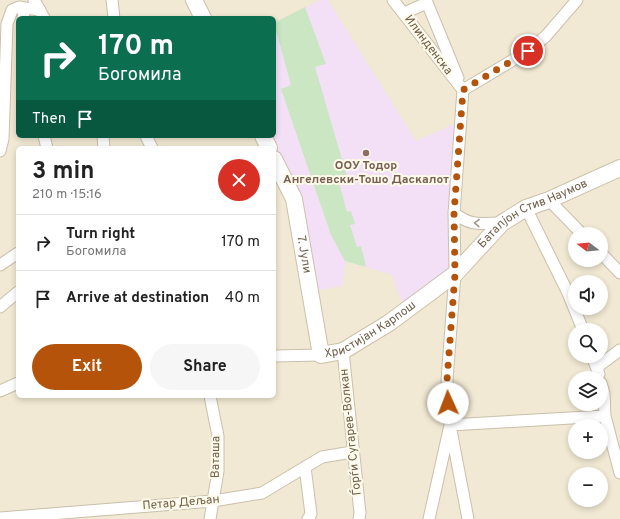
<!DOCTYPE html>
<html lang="en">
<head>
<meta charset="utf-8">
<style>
	body { margin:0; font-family:Overpass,sans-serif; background:#f6f6f6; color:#222; height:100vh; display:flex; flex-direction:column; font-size:15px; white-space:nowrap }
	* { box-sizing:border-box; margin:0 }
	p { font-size:13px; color:#767676 }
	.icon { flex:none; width:22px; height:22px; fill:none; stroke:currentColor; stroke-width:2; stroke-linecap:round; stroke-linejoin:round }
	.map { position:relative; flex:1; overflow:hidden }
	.panel { position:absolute; left:16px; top:146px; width:260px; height:252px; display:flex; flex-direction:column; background:#fff; border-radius:6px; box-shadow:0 2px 6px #0003 }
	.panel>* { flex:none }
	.banner { position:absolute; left:16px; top:16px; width:260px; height:122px; border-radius:6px; box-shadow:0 2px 6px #0003; background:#0b6e4f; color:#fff; overflow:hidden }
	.needle { width:26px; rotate:286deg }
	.tools { position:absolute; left:568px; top:227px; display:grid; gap:8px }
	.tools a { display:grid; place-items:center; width:40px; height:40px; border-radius:50%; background:#fff; box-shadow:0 2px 6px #0003; font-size:20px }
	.pin { position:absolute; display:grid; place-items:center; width:34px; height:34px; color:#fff; margin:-17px; border:2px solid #fff; border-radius:50%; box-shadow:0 1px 4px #0007 }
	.me { position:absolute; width:44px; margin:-22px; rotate:358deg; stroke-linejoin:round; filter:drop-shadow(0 0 3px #0008) }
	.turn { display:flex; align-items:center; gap:14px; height:84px; padding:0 16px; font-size:18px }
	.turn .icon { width:52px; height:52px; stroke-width:2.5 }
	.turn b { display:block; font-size:28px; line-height:34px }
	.then { display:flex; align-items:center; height:38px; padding:0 16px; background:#0003; gap:8px; font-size:15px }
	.round { display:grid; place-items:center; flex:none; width:42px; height:42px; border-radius:21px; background:#f6f6f6 }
	.headline { display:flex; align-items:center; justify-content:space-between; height:68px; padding:0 16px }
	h1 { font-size:24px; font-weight:700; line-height:30px }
	.action { display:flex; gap:8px; margin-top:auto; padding:8px 16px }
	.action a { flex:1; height:46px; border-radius:24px; background:#b45309; color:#fff; font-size:16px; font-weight:700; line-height:46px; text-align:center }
	.action a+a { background:#f6f6f6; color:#222 }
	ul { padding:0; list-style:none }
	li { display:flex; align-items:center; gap:12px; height:56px; padding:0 16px; border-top:1px solid #e0e0e0 }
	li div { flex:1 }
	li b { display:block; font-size:15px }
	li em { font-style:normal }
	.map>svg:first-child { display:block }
	.residential { fill:#f1e9d3; fill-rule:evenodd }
	.education { fill:#f3e0f6 }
	.green { fill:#cae6c3 }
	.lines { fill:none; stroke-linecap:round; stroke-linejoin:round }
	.street-casing { stroke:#cabfab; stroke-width:13 }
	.secondary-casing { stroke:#cdc1aa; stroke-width:18 }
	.street { stroke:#fff; stroke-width:11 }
	.secondary { stroke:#fff; stroke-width:16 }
	.oneway { stroke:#a2988b }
	.route { stroke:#b45309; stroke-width:7; stroke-dasharray:0 12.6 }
	.education-dot { fill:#8d6e63; stroke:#fdfae9; stroke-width:1.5 }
	.labels { text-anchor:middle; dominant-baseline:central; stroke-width:4; stroke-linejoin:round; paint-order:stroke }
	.street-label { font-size:12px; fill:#70604c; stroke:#fdfae9 }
	.education-label { font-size:12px; font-weight:bold; fill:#785e54; stroke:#fdfae9 }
</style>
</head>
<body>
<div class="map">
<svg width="620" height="519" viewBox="0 0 620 519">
	<rect width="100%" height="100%" fill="#faf6e4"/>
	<!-- residential -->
	<path class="residential" d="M0,0H620V519H0ZM18,18H274V136H18ZM18,148H274V396H18ZM575,234H601V260H575ZM575,282H601V308H575ZM575,330H601V356H575ZM575,378H601V404H575ZM575,426H601V452H575ZM575,474H601V500H575Z"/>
	<!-- education -->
	<path class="education" d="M320,0H328L416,141L461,121L455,274L405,312L392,275L346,261L342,286L309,292L294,199L263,136H274V23Z"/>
	<!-- green -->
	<path class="green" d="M305,7L326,64L315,67L348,180L339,183L347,212L351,211L355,224L350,225L357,247L361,246L366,267L345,261L331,235L281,89L291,85L274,23Z"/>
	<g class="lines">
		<defs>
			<path id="street" d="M34,0L44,18
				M112,0L114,18
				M393,0L463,90L454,213L455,274L447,380L450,425L429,519
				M426,0L458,78
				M404,13L427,3
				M23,18L25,8L40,10
				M463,90L528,51L546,36L577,0
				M44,136L47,148
				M103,136L104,148
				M146,136L152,148
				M0,151L3,139L7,24L12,10L19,7L25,8
				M549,200L582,234
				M526,208L568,293L583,330
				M454,213C472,227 481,223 502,223
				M601,253L620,273
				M0,265L18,253
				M0,307L18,292
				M343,351L360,513L359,519
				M274,356L321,355
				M592,356L599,374
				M597,367L620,350
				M601,383L604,393L605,416L620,473
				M0,391L18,383
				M210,396L218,436V471L210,519
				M305,467L311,514L308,519
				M0,518L213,501L262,493L322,457L352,452
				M468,519L450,425L605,416"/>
			<g id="secondary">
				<path d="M194,0L203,18"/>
				<path d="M263,136L269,148"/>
				<path id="s1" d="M274,159L294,199L321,355L343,351L389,323L455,274L502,223L526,208L549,200L620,168"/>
			</g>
		</defs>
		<!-- street casing -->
		<use href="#street" class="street-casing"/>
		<!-- secondary casing -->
		<use href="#secondary" class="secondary-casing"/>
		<!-- street -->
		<use href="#street" class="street"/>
		<!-- secondary -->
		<use href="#secondary" class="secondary"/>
	</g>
	<!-- one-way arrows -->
	<defs><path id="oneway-chevron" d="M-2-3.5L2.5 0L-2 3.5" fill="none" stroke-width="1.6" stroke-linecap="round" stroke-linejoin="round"/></defs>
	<use class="oneway" href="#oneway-chevron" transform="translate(477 223) rotate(-178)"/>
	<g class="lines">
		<!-- route -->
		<path class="route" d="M448,403L447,380L455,274L454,213L463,90L528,51"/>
	</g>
	<!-- markers -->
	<circle class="education-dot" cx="366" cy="153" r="4"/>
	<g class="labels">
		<!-- street labels -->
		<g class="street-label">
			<text transform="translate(428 45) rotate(53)">Илинденска</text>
			<text stroke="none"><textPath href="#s1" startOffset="462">Баталјон Стив Наумов</textPath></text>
			<text stroke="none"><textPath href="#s1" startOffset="101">7. Јули</textPath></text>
			<text stroke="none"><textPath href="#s1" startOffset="259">Христијан Карпош</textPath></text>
			<text transform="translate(351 432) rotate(-96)">Ѓорѓи Сугарев-Волкан</text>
			<text transform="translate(216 457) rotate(-89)">Ваташа</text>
			<text transform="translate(181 503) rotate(-5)">Петар Дељан</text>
		</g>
		<!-- education labels -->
		<g class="education-label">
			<text x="366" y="166">ООУ Тодор<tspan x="366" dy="14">Ангелевски-Тошо Даскалот</tspan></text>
		</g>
	</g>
</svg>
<div class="tools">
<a><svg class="needle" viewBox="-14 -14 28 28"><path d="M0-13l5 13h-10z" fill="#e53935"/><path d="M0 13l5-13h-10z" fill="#767676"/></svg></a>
<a><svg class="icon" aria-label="sound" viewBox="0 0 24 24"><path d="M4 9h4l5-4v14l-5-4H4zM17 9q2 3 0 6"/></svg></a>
<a><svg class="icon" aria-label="search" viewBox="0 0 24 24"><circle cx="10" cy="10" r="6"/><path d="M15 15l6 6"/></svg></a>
<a><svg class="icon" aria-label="layers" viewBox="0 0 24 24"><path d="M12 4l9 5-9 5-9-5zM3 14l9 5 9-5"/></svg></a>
<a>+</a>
<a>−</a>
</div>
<div class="pin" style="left:528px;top:51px;background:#d93025"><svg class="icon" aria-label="arrive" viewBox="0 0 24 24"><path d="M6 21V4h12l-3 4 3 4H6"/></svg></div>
<svg class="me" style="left:448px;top:403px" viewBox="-20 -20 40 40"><circle r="19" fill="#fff"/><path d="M0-13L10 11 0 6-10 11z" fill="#b45309"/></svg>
<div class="banner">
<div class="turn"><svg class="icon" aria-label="right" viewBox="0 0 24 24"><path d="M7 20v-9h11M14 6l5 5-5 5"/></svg><div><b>170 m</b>Богомила</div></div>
<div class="then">Then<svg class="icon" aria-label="arrive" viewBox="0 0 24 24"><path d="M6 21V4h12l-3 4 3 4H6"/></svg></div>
</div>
<section class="panel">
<div class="headline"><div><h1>3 min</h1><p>210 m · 15:16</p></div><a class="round" style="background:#d93025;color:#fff"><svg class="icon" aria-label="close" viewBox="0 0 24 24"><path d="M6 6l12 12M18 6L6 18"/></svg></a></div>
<ul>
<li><svg class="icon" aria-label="right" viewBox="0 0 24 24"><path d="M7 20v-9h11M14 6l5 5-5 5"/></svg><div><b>Turn right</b><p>Богомила</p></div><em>170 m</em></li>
<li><svg class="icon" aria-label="arrive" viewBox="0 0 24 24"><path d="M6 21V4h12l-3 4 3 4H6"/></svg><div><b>Arrive at destination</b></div><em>40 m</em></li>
</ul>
<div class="action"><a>Exit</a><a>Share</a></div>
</section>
</div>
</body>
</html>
